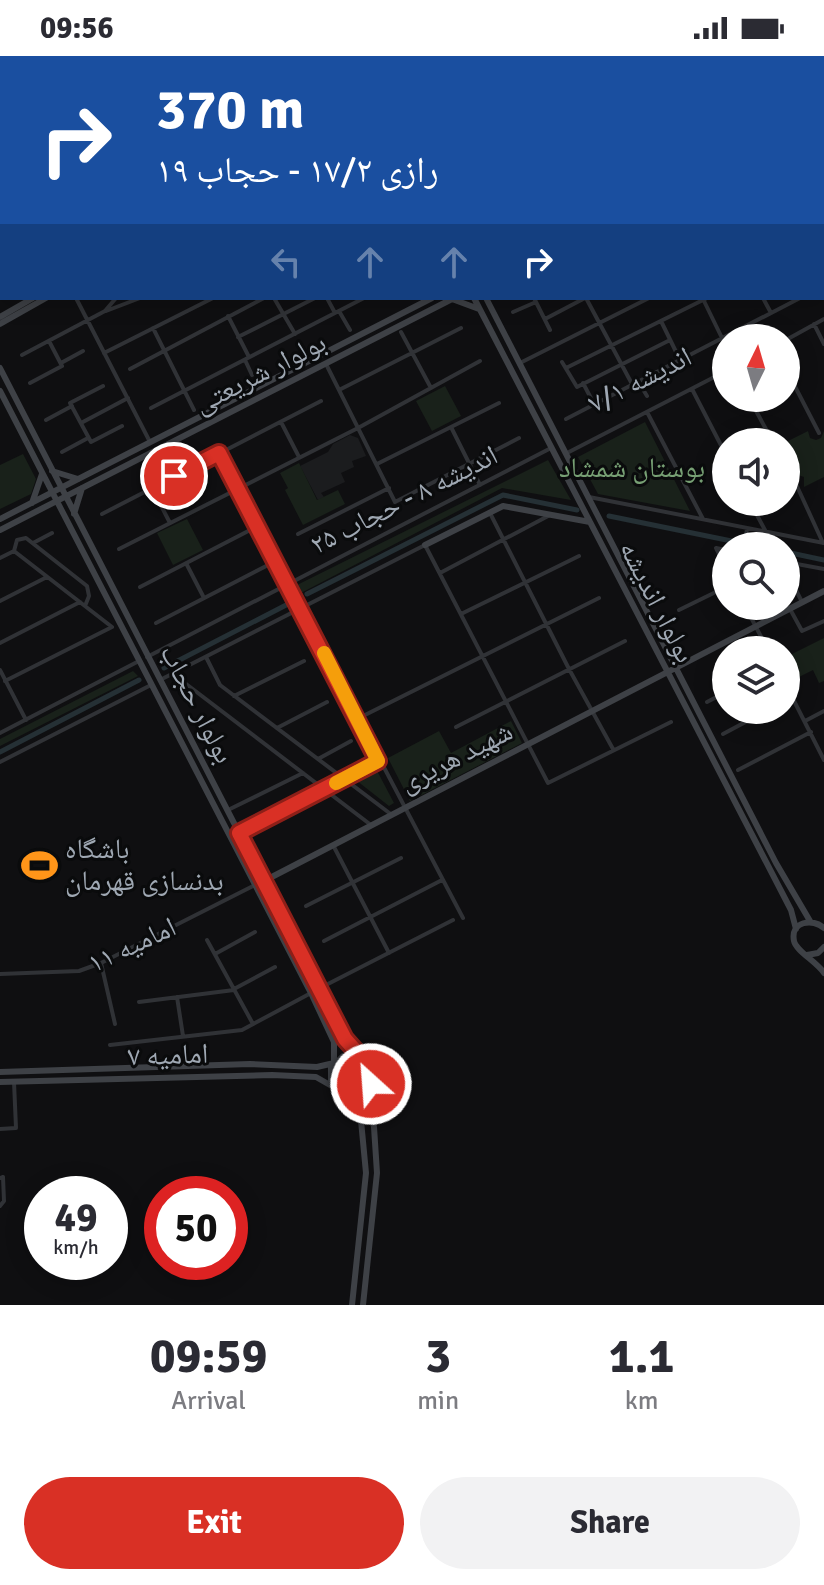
<!DOCTYPE html>
<html lang="en">
<head>
<meta charset="utf-8">
<style>
	body { margin:0; font-family:Signika,"Noto Naskh Arabic",sans-serif; background:#f2f2f3; color:#2b2b33; height:100vh; display:flex; flex-direction:column; font-size:30px; white-space:nowrap }
	* { box-sizing:border-box; margin:0 }
	p { font-size:26px; color:#7c7c81 }
	.icon { flex:none; width:44px; height:44px; fill:none; stroke:currentColor; stroke-width:2; stroke-linecap:round; stroke-linejoin:round }
	.map { position:relative; height:1249px; overflow:hidden }
	.sheet { display:flex; flex-direction:column; background:#fff; flex:1 }
	.sheet>* { flex:none }
	.guide { position:absolute; left:0px; top:0px; width:824px; height:244px; box-shadow:0 4px 20px #0003; background:#1a4fa0; color:#fff; overflow:hidden }
	.needle { width:52px; rotate:5deg }
	.fabs { position:absolute; left:712px; top:268px; display:grid; gap:16px }
	.fabs a { display:grid; place-items:center; width:88px; height:88px; border-radius:50%; background:#fff; box-shadow:0 4px 20px #0003; font-size:40px }
	.speed { position:absolute; left:24px; top:1120px; display:flex; gap:16px; font-size:40px; font-weight:700; text-align:center }
	.speed>* { display:grid; place-content:center; width:104px; height:104px; border-radius:50%; background:#fff; box-shadow:0 4px 20px #0003; line-height:1 }
	.speed small { font-size:20px; font-weight:400 }
	.speed .limit { border:12px solid #d22; background:#fff; color:#111 }
	.pin { position:absolute; display:grid; place-items:center; width:68px; height:68px; color:#fff; margin:-34px; border:4px solid #fff; border-radius:50%; box-shadow:0 2px 8px #0007 }
	.me { position:absolute; width:88px; margin:-44px; rotate:334deg; stroke-linejoin:round; filter:drop-shadow(0 0 6px #0008) }
	.turn { display:flex; align-items:center; gap:28px; height:168px; padding:0 24px; font-size:36px }
	.turn .icon { width:104px; height:104px; stroke-width:2.5 }
	.turn b { display:block; font-size:56px; line-height:68px }
	.lanes { display:flex; align-items:center; height:76px; padding:0 24px; background:#0003; justify-content:center; gap:40px; direction:ltr }
	.lanes .off { opacity:.35 }
	.eta { display:flex; justify-content:space-evenly; align-items:center; height:136px; text-align:center }
	.eta b { font-size:48px; font-weight:700; line-height:56px }
	.action { display:flex; gap:16px; margin-top:auto; padding:16px 24px }
	.action a { flex:1; height:92px; border-radius:48px; background:#d93025; color:#fff; font-size:32px; font-weight:700; line-height:92px; text-align:center }
	.action a+a { background:#f2f2f3; color:#2b2b33 }
	.status { display:flex; justify-content:space-between; align-items:center; height:56px; padding:0 40px; background:#fff; direction:ltr }
	.status svg { height:22px; fill:currentColor }
	.map>svg:first-child { display:block }
	.built { fill:#1b1c1e }
	.green { fill:#19211a }
	.lines { fill:none; stroke-linecap:round; stroke-linejoin:round }
	.canal { stroke:#253035; stroke-width:5 }
	.street { stroke:#303236; stroke-width:4 }
	.secondary { stroke:#3e4146; stroke-width:6 }
	.route-casing { stroke:#8d1f18; stroke-width:20 }
	.route { stroke:#d93025; stroke-width:14 }
	.slow { stroke:#f59e0b; stroke-width:14 }
	.labels { text-anchor:middle; dominant-baseline:central; stroke-width:6; stroke-linejoin:round; paint-order:stroke }
	.street-label { font-size:28px; fill:#9fa8b3; stroke:#0a0b0c }
	.park-label { font-size:28px; fill:#77a074; stroke:#0a0b0c }
	.poi-label { font-size:28px; fill:#9fa8b3; stroke:#0a0b0c; text-anchor:start }
</style>
</head>
<body>
<div class="status"><b>09:56</b><svg viewBox="0 0 49 12"><path d="M0 12V9h3v3zM5 12V6h3v6zM10 12V3h3v9zM15 12V0h3v12zM26 1h20v11H26zM47 4h2v5h-2z"/></svg></div>
<div class="map">
<svg width="824" height="1249" viewBox="0 0 824 1249">
	<rect width="100%" height="100%" fill="#0f0f11"/>
	<!-- built -->
	<path class="built" d="M350,379L358,382L366,400L352,405L354,411L341,417L345,426L321,437L324,441L318,444L300,410L328,396L333,388Z"/>
	<!-- green -->
	<path class="green" d="M445,330L461,360L432,375L416,345Z
		M645,366L690,455L598,438L578,401Z
		M808,375L810,382L816,384L821,382L824,375V421L804,431V421L795,418L790,422V430L786,432L788,393L786,386Z
		M23,398L36,423L31,438L0,453V409Z
		M548,404L571,444L502,432L301,537L295,530Z
		M299,407L317,444L338,434L345,448L303,469L285,434L288,432L280,417Z
		M187,463L203,494L173,509L157,477Z
		M824,582V625L819,627L813,614L791,625L786,616V601Z
		M133,615L138,620L0,690V683Z
		M511,665L522,687L410,745L388,702L439,675L451,697Z
		M374,709L394,747L389,750L352,721Z"/>
	<g class="lines">
		<!-- canal -->
		<path class="canal" d="M609,460L756,490
			M786,496L824,504
			M307,538L503,439L577,454
			M164,612L290,547
			M0,696L139,624"/>
		<!-- street -->
		<path class="street" d="M3,0L4,2
			M84,0L85,2
			M205,0L206,2
			M412,0L413,2
			M464,0L465,2
			M522,0L523,2
			M574,0L575,2
			M639,0L640,2
			M705,0L706,2
			M758,0L759,2
			M145,2L149,0
			M432,2L436,0
			M504,2L508,0
			M600,2L603,0
			M681,2L685,0
			M746,2L750,0
			M0,25L2,24
			M822,70L824,69
			M0,78L2,76
			M0,96L2,100
			M822,98L824,97
			M822,133L824,136
			M0,189L2,188
			M0,217L2,216
			M822,232L824,236
			M76,242L150,386
			M274,242L295,278
			M327,242L335,257
			M534,242L550,274
			M586,242L632,328
			M763,242L771,257
			M704,245L722,282
			M106,255L140,242
			M339,255L350,274
			M513,256L536,246
			M228,260L249,301
			M545,263L585,242
			M661,265L680,304
			M814,268L824,288
			M153,272L194,354
			M401,276L431,332
			M238,281L315,242
			M786,284L824,263
			M104,297L213,242
			M22,299L105,255L116,242
			M245,304L252,319
			M562,306L577,331L670,284
			M61,307L83,295
			M520,307L649,242
			M326,308L395,446L519,382
			M566,312L707,242
			M130,313L264,242
			M786,313L819,377
			M638,325L647,340
			M30,327L62,310L49,285
			M583,327L594,348
			M103,330L70,347L91,386L122,370
			M692,333L726,399
			M339,334L461,272
			M749,342L773,386
			M151,352L364,242
			M647,356L703,463
			M566,363L800,242
			M46,364L72,350
			M281,366L299,401
			M81,367L128,342
			M451,371L480,429
			M62,396L88,382
			M219,397L463,862
			M567,397L726,315
			M377,408L499,347
			M796,428L823,487
			M152,432L170,467
			M589,441L824,487
			M750,446L766,476
			M490,457L569,613L613,693
			M102,458L321,345
			M298,478L389,432
			M33,487L52,477
			M744,490L747,473
			M716,492L726,512
			M716,492L726,494
			M119,493L358,372L480,305
			M14,495L17,484L26,482L87,530L89,540L85,550
			M0,502L14,495
			M786,506L824,513
			M186,507L204,542
			M786,514L802,546
			M440,517L550,459
			M140,531L258,470
			M0,545L47,521
			M745,550L768,594
			M790,553L802,575L824,565
			M679,554L726,531
			M461,558L579,500
			M156,567L276,505
			M0,587L80,546
			M147,601L551,392
			M206,601L220,629L392,759
			M0,614L26,664
			M173,618L371,769
			M160,624L425,489L548,727L671,666
			M5,625L112,571L14,495
			M786,629L824,704
			M234,640L304,605
			M707,646L726,636
			M357,663L599,542
			M805,665L824,655
			M456,671L625,585
			M277,672L327,646
			M0,677L139,605
			M723,678L768,654
			M318,703L351,685
			M0,706L151,629
			M738,714L811,676
			M228,754L303,717
			M239,777L378,705
			M333,789L389,897
			M306,850L401,802
			M207,884L253,968
			M324,885L442,824
			M215,898L255,876
			M101,907L115,968
			M0,918L79,915L101,907L255,829
			M324,930L453,864
			M234,933L275,911
			M177,941L183,980
			M139,946L234,934
			M110,989L242,974L311,937
			M0,1073L16,1072L14,1026
			M0,1122L3,1121L4,1145L0,1150"/>
		<!-- secondary -->
		<path class="secondary" d="M328,0L329,2
			M339,0L340,2
			M811,0L813,2
			M276,2L279,0
			M290,2L294,0
			M822,15L824,18
			M474,242L791,854L796,873
			M486,242L776,807L810,865
			M452,243L479,253
			M0,261L33,242
			M0,268L46,242
			M0,312L345,983L371,1012C377,1039 346,1052 331,1028V1012L343,1000L359,1001
			M0,335L311,937L334,986V1007
			M52,415L78,423
			M32,447L42,418
			M74,458L82,432
			M0,463L432,242
			M0,474L454,242
			M425,489L503,450L590,466
			M264,825L824,535
			M824,872C813,862 790,865 794,885C796,895 817,906 824,917
			M807,899L818,897L824,891
			M0,1016L250,1008L317,1011L334,1007
			M0,1026L272,1019L316,1021L330,1029
			M346,1042L360,1054L366,1117L352,1249
			M363,1249L377,1117L374,1071L368,1033"/>
	</g>
	<g class="lines">
		<defs>
			<path id="route" d="M174,420L219,397L378,705L239,777L345,983L371,1012V1028"/>
		</defs>
		<!-- route casing -->
		<use href="#route" class="route-casing"/>
		<!-- route -->
		<use href="#route" class="route"/>
		<!-- slow -->
		<path class="slow" d="M324,597L378,705L336,727"/>
	</g>
	<!-- icons -->
	<defs>
		<symbol id="stadium-bare" viewBox="-9 -9 18 18"><path d="M0-5a6.5 5 0 1 0 0 10a6.5 5 0 1 0 0-10ZM-3.5-1.8h7v3.6h-7Z" fill="#ff9519" stroke="#0a0b0c" stroke-width="2.5" paint-order="stroke"/></symbol>
	</defs>
	<g fill-rule="evenodd">
		<use href="#stadium-bare" x="14" y="784" width="51" height="51"/>
	</g>
	<g class="labels">
		<!-- street labels -->
		<g class="street-label">
			<text transform="translate(260 317) rotate(-27)">بولوار شریعتی</text>
			<text transform="translate(640 324) rotate(-27)">اندیشه ۷/۱</text>
			<text transform="translate(404 444) rotate(-27)">اندیشه ۸ - حجاب ۲۵</text>
			<text transform="translate(657 546) rotate(63)">بولوار اندیشه</text>
			<text transform="translate(197 648) rotate(63)">بولوار حجاب</text>
			<text transform="translate(456 701) rotate(-27)">شهید هریری</text>
			<text transform="translate(132 889) rotate(-25)">امامیه ۱۱</text>
			<text transform="translate(168 999) rotate(-2)">امامیه ۷</text>
		</g>
		<!-- park labels -->
		<g class="park-label">
			<text x="632" y="412">بوستان شمشاد</text>
		</g>
		<!-- poi labels -->
		<g class="poi-label">
			<text x="65" y="793">باشگاه<tspan x="65" dy="32">بدنسازی قهرمان</tspan></text>
		</g>
	</g>
</svg>
<div class="fabs">
<a><svg class="needle" viewBox="-14 -14 28 28"><path d="M0-13l5 13h-10z" fill="#e53935"/><path d="M0 13l5-13h-10z" fill="#7c7c81"/></svg></a>
<a><svg class="icon" aria-label="sound" viewBox="0 0 24 24"><path d="M4 9h4l5-4v14l-5-4H4zM17 9q2 3 0 6"/></svg></a>
<a><svg class="icon" aria-label="search" viewBox="0 0 24 24"><circle cx="10" cy="10" r="6"/><path d="M15 15l6 6"/></svg></a>
<a><svg class="icon" aria-label="layers" viewBox="0 0 24 24"><path d="M12 4l9 5-9 5-9-5zM3 14l9 5 9-5"/></svg></a>
</div>
<div class="speed"><div>49<small>km/h</small></div><div class="limit">50</div></div>
<div class="pin" style="left:174px;top:420px;background:#d93025"><svg class="icon" aria-label="arrive" viewBox="0 0 24 24"><path d="M6 21V4h12l-3 4 3 4H6"/></svg></div>
<svg class="me" style="left:371px;top:1028px" viewBox="-20 -20 40 40"><circle r="17" fill="#d93025" stroke="#fff" stroke-width="3"/><path d="M0-11L8 9 0 5-8 9z" fill="#fff"/></svg>
<div class="guide">
<div class="turn"><svg class="icon" aria-label="right" viewBox="0 0 24 24"><path d="M7 20v-9h11M14 6l5 5-5 5"/></svg><div><b>370 m</b>رازی ۱۷/۲ - حجاب ۱۹</div></div>
<div class="lanes"><svg class="icon off" aria-label="left" viewBox="0 0 24 24"><path d="M17 20v-9H6M10 6l-5 5 5 5"/></svg><svg class="icon off" aria-label="ahead" viewBox="0 0 24 24"><path d="M12 20V5M6 11l6-6 6 6"/></svg><svg class="icon off" aria-label="ahead" viewBox="0 0 24 24"><path d="M12 20V5M6 11l6-6 6 6"/></svg><svg class="icon" aria-label="right" viewBox="0 0 24 24"><path d="M7 20v-9h11M14 6l5 5-5 5"/></svg></div>
</div>
</div>
<section class="sheet">
<div class="eta">
<div><b>09:59</b><p>Arrival</p></div>
<div><b>3</b><p>min</p></div>
<div><b>1.1</b><p>km</p></div>
</div>
<div class="action"><a>Exit</a><a>Share</a></div>
</section>
</body>
</html>
